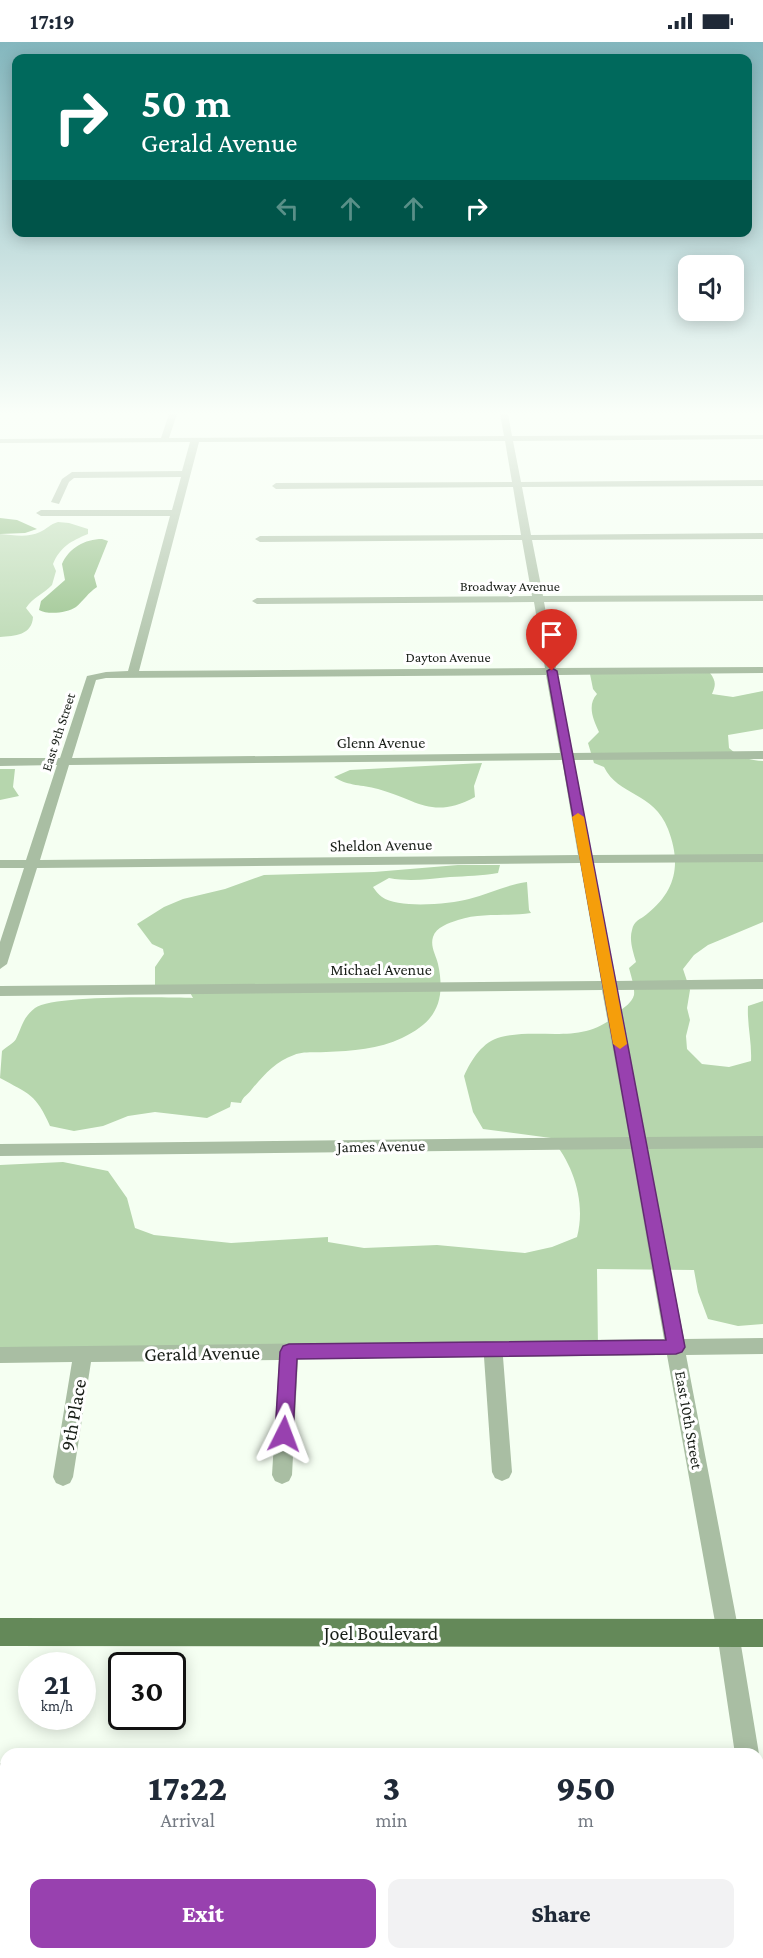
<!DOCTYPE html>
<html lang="en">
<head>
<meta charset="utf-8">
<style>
	body { margin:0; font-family:"Crimson Pro",serif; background:#f2f2f3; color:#1f2937; height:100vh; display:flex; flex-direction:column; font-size:22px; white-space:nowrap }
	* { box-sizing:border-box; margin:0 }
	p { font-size:20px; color:#747a83 }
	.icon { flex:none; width:33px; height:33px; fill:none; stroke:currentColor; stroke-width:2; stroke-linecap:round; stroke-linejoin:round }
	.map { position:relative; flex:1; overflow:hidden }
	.drawer { position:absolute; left:0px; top:1706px; width:764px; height:212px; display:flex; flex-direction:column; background:#fff; border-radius:18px 18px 0 0; box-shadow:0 3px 15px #0003 }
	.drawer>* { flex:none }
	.guide { position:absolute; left:12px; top:12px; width:740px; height:183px; border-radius:12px; box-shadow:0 3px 15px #0003; background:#00695c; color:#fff; overflow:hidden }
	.tools { position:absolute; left:678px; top:213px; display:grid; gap:12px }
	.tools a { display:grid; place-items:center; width:66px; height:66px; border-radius:12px; background:#fff; box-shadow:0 3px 15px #0003; font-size:30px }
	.speed { position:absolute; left:18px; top:1610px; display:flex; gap:12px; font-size:30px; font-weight:700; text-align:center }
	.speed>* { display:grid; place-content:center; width:78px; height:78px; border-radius:50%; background:#fff; box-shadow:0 3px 15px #0003; line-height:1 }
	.speed small { font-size:15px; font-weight:400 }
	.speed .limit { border:3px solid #111; border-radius:9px; background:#fff; color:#111 }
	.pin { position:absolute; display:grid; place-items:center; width:51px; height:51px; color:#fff; margin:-62px -26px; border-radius:50% 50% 50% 0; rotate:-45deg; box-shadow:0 0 6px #0007 }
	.pin .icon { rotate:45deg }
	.me { position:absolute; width:66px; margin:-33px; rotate:3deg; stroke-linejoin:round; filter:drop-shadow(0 0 4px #0008) }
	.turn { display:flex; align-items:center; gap:21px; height:126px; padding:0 30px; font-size:27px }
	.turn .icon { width:78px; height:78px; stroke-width:2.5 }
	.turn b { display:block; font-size:42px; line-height:51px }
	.lanes { display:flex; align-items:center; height:57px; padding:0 30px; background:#0003; justify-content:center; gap:30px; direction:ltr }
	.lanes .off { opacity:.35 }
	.eta { display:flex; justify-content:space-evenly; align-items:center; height:102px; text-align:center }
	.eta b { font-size:36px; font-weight:800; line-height:42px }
	.primary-button { display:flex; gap:12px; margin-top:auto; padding:12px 30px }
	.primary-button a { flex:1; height:69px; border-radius:12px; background:#9841af; color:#fff; font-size:24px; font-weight:800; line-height:69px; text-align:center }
	.primary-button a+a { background:#f2f2f3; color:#1f2937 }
	.status { display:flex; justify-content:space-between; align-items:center; height:42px; padding:0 30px; background:#fff; direction:ltr }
	.status svg { height:16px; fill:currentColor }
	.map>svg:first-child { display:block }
	.green { fill:#b6d6ad }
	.water { fill:#8ebc80 }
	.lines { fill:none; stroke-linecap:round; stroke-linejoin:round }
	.minor { fill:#a9bea3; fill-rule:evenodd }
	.major { fill:#648959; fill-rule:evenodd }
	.route { fill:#9841af; stroke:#632a72; stroke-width:1.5 }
	.slow { fill:#f59e0b }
	.labels { text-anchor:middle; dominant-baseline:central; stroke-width:6; stroke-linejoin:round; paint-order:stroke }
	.far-street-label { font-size:14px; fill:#191f18; stroke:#fff }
	.street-label { font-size:16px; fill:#191f18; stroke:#fff }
	.near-street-label { font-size:20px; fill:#191f18; stroke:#fff }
</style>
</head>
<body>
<div class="status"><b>17:19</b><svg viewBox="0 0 49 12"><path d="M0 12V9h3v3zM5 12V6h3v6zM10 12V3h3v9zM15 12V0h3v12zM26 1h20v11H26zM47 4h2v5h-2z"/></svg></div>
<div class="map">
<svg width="763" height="1916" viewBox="0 0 763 1916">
	<rect width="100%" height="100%" fill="#f5fff2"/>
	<!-- green -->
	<path class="green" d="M58,480L69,481L88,487V492C71,499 60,505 53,522L56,529L52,543C44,552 33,555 26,566L33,575C32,593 15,594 0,595V492C13,493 28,496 40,490C47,487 50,482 58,480Z
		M710,631C716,639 716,643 712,652L733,655L763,649V687L728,693L729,706C737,714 751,719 763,719V880L708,903L694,913L683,927L690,948L687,966L690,978L686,994L687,1007L702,1022L729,1025L751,1019C752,1000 747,983 748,964L763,959V1282L738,1284L708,1277L698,1250L694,1228L597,1227L598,1306L0,1314V1123L63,1120L108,1129L127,1156L135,1186L154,1193L231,1201L328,1195V1200L364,1206L437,1203L525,1211L552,1205L577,1195C586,1161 574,1123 551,1096L483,1087L473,1070L464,1034C471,1018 483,999 501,995C543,985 585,1005 619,970C624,965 632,961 634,953C635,945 631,934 629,926L636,920C633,910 629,898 632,888C634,878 640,878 647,872C677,848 681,821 668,787C654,750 618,754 604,725L594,721L588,701L599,690C593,677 587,663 597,652L593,647L590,632Z
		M482,721L474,744L475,755C432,778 418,758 378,747C361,742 350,745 334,735L350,728Z
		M0,727H15L13,745L19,754L0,758Z
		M458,823H500L498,831C481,834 467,834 450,835C428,837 410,840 389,836L373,845C375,848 379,853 382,855C399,867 450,862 469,857C489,852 506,843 527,840L529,868L531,871C507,875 482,870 458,878C449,881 436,885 433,895C430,905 436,913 438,922C446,959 436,980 402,996C379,1007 352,1009 326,1010C316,1011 303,1009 294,1013C276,1019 264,1033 252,1047C248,1053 243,1054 241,1061L231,1060L230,1065L207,1076L155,1070L128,1074L103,1084L74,1089L50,1084C36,1052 29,1052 0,1036L2,1009C6,1005 14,1001 16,997C22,985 23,975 35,966C52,953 167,955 193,956L187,945H155V925L164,912L163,907L152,902L137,882L164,865L183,857L225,847L264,833L374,830Z
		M758,1747H763V1916H339V1911H758Z"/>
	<!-- water -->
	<path class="water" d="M0,476L17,478L37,487L25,491L0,492Z
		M102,497L108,499L94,534L97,545C88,551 84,558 76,565C67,571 48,573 39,568L41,559L65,538L62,522C69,506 85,497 102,497Z"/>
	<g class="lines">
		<!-- minor -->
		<path class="minor" d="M169,372H177L169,396L504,394L500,372H508L512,394L763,393V397L513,399L521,440L763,438V444L522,445L531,493L763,491V497L532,498L543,554L763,553V559L544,560L556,626L763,625V631L557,633L572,711L763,709V717L574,718L592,813L763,812V820L593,821L616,939L763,937V947L617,948L645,1095L763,1094V1106L647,1107L684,1297L763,1296V1312L686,1313L739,1591L759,1712L758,1716V1712H735L717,1591L667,1313L503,1315L512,1430L509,1436L502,1439L495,1436L492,1430L484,1315L298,1317L292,1433L289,1439L282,1442L275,1439L272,1433L279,1318L91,1320L73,1435L70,1441L63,1444L56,1441L53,1435L72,1320L0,1321V1305L664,1297L631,1107L0,1114V1102L629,1095L602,948L0,954V944L601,939L580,821L37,826L7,922L0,927V900L24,826H0V818H26L57,723L0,724V716H60L87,634L106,630L128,629L170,474H41L36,471L41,468H172L181,435L74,436L69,440L59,462L51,460L62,437L72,430L182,429L190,400L0,401V397L161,396ZM505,399L512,440L276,441L272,444L276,447L513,445L521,493L260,494L255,497L260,500L522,498L532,554L257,556L252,559L257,562L534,560L545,626L139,629L199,400ZM546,633L560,711L72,716L96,638L106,636ZM562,718L578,813L40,818L69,723Z
			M0,1721H6V1745H0Z
			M758,1724H763V1748H758Z
			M758,1760L763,1762V1818L758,1815Z"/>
		<!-- major -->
		<path class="major" d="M0,1576L763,1577V1605L0,1604Z"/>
	</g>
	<!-- sky -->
	<linearGradient id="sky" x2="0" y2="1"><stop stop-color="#84b7be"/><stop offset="0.58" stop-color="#fafff9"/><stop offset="1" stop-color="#fafff9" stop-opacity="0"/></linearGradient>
	<rect width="763" height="640" fill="url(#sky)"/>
	<!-- route -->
	<path class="route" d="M552,626L557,629L685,1305L682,1310L676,1312L297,1317L293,1392L290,1397L284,1400L277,1397L275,1392L280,1310L283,1304L289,1302L666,1298L547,629Z"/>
	<!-- slow -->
	<path class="slow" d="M578,771L584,775L627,1002L620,1007L613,1002L572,775Z"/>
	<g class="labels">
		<!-- far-street labels -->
		<g class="far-street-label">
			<text x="510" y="544">Broadway Avenue</text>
			<text x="448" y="615">Dayton Avenue</text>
			<text transform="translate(58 690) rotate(-72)">East 9th Street</text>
		</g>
		<!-- street labels -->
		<g class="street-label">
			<text x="381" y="700">Glenn Avenue</text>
			<text transform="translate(381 803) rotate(-1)">Sheldon Avenue</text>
			<text x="381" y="927">Michael Avenue</text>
			<text transform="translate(381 1104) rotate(-1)">James Avenue</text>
			<text transform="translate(689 1378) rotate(80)">East 10th Street</text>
		</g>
		<!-- near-street labels -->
		<g class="near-street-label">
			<text transform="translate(202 1311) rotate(-1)">Gerald Avenue</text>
			<text transform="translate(73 1373) rotate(-80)">9th Place</text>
			<text x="381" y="1591">Joel Boulevard</text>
		</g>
	</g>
</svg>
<div class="tools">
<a><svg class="icon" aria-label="sound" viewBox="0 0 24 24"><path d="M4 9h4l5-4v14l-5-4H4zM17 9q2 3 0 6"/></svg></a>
</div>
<div class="speed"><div>21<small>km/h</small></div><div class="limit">30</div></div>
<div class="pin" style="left:552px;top:629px;background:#d93025"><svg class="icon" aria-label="arrive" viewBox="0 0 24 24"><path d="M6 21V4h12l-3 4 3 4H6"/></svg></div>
<svg class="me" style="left:284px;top:1392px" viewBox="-20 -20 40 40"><path d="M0-17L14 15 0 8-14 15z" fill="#9841af" stroke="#fff" stroke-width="4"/></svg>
<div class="guide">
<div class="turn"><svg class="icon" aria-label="right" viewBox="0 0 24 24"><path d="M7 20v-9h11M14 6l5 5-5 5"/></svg><div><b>50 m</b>Gerald Avenue</div></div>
<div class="lanes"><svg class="icon off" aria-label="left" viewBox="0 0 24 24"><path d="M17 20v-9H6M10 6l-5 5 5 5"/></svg><svg class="icon off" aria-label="ahead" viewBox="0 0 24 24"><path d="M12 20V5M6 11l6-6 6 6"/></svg><svg class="icon off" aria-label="ahead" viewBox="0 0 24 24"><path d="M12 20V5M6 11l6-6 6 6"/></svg><svg class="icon" aria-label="right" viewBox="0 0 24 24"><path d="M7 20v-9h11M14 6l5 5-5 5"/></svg></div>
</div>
<section class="drawer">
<div class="eta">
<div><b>17:22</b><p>Arrival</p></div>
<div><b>3</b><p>min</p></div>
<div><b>950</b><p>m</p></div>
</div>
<div class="primary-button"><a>Exit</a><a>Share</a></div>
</section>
</div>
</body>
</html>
